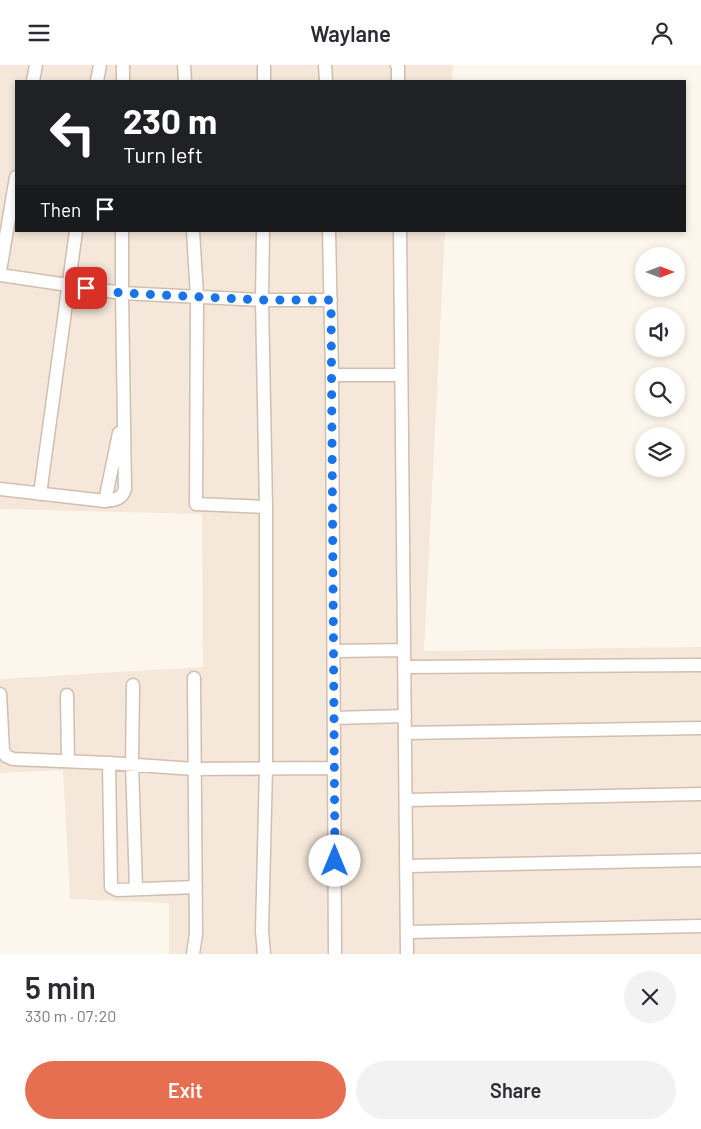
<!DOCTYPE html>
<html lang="en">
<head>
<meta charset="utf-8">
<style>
	body { margin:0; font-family:Barlow,sans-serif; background:#f2f2f3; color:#2b2b33; height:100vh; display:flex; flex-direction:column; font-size:19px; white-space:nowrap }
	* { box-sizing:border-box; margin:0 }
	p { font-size:16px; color:#7c7c81 }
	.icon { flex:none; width:28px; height:28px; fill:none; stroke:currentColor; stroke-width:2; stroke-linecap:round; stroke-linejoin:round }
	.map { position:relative; height:889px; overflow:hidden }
	.sheet { display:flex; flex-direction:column; background:#fff; flex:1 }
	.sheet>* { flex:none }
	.top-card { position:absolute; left:15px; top:15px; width:671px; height:152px; border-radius:0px; box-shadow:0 2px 8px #0003; background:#202124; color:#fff; overflow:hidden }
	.needle { width:32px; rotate:90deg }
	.tools { position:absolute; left:635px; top:182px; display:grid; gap:10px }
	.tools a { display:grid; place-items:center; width:50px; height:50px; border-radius:50%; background:#fff; box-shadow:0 2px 8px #0003; font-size:25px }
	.pin { position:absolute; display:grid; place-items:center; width:42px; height:42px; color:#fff; margin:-21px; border-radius:10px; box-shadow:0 2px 8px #0006 }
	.me { position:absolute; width:55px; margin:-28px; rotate:0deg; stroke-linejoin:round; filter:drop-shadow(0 0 4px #0008) }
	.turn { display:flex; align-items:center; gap:18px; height:105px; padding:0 25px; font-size:22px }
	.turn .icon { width:65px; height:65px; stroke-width:2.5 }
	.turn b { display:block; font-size:35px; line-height:42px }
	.then { display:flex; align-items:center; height:48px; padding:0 25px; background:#0003; gap:10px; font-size:19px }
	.round { display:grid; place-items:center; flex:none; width:52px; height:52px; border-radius:26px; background:#f2f2f3 }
	.headline { display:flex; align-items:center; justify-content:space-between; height:85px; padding:0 25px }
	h1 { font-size:30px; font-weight:600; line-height:38px }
	.primary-button { display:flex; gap:10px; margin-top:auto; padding:10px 25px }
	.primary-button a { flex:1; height:58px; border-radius:30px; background:#e76f51; color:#fff; font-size:20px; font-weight:600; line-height:58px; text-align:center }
	.primary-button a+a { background:#f2f2f3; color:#2b2b33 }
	header { display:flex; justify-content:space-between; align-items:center; height:65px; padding:0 25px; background:#fff; font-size:22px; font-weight:600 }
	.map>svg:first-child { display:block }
	.residential { fill:#f5e8da }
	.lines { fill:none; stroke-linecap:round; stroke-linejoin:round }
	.minor-casing { stroke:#d1beb0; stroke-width:15 }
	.minor { stroke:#fff; stroke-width:12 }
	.route { stroke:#1a73e8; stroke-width:9; stroke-dasharray:0 16.2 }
</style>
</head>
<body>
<header><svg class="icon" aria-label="menu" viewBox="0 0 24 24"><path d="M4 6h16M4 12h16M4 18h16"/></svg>Waylane<svg class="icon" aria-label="person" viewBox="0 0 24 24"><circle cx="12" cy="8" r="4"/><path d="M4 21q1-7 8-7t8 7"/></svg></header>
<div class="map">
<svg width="701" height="889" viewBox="0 0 701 889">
	<rect width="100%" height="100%" fill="#fdf6ec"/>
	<!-- residential -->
	<path class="residential" d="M0,0H453L452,16H16V166H445L424,586L701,582V889H169V838L70,834L63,705L0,708V614L203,602L202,449L0,444Z"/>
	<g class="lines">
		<defs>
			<path id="minor" d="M123,0V16
				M184,0L185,16
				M325,0L326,16
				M397,0L398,2V16
				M33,16L36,0
				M97,16L100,0
				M264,16V0
				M193,166L197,231L196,439L266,442
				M263,166L262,235L266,442V703L262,866L264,889
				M329,166L332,310L335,889
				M400,166L407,889
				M0,206L16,112
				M0,210L122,228L262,235H331
				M332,310H401
				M0,424L105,436C115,435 122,434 125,424L122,228V166
				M40,429L76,166
				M105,436L119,368
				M334,586L404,585
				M404,602L701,600
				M133,620L132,699L136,824
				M0,629L3,685L6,691L13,694L109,698L194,704L334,703
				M67,630L68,696
				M334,653L405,651
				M405,668L701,663
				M109,698L111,822L117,825L196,822
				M406,735L701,729
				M406,801L701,795
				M407,867L701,861
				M193,889L196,869L194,613"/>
		</defs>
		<!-- minor casing -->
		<use href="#minor" class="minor-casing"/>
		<!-- minor -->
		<use href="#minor" class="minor"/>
	</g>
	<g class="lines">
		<!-- route -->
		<path class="route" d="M86,223L122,228L262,235H331L335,796"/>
	</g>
</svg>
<div class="tools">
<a><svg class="needle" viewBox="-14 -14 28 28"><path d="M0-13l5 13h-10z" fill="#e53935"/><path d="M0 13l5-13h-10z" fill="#7c7c81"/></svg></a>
<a><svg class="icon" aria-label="sound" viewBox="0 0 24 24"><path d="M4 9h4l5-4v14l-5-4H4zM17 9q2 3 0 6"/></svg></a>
<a><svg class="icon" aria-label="search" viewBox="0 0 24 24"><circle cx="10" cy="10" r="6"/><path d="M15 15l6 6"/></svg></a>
<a><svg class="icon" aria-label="layers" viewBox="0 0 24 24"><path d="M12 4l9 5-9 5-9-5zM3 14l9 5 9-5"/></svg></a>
</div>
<div class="pin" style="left:86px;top:223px;background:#d93025"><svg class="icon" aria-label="arrive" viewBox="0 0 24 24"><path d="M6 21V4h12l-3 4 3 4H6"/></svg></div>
<svg class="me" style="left:335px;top:796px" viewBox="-20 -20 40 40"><circle r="19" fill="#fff"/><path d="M0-13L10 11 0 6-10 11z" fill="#1a73e8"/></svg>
<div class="top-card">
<div class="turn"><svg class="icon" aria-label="left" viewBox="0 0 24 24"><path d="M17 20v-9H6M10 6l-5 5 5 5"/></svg><div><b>230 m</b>Turn left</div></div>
<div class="then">Then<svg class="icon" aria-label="arrive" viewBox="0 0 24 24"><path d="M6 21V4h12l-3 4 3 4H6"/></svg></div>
</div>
</div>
<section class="sheet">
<div class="headline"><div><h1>5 min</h1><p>330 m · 07:20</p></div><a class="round"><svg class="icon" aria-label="close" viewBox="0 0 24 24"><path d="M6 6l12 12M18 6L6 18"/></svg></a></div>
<div class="primary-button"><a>Exit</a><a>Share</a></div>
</section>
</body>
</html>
